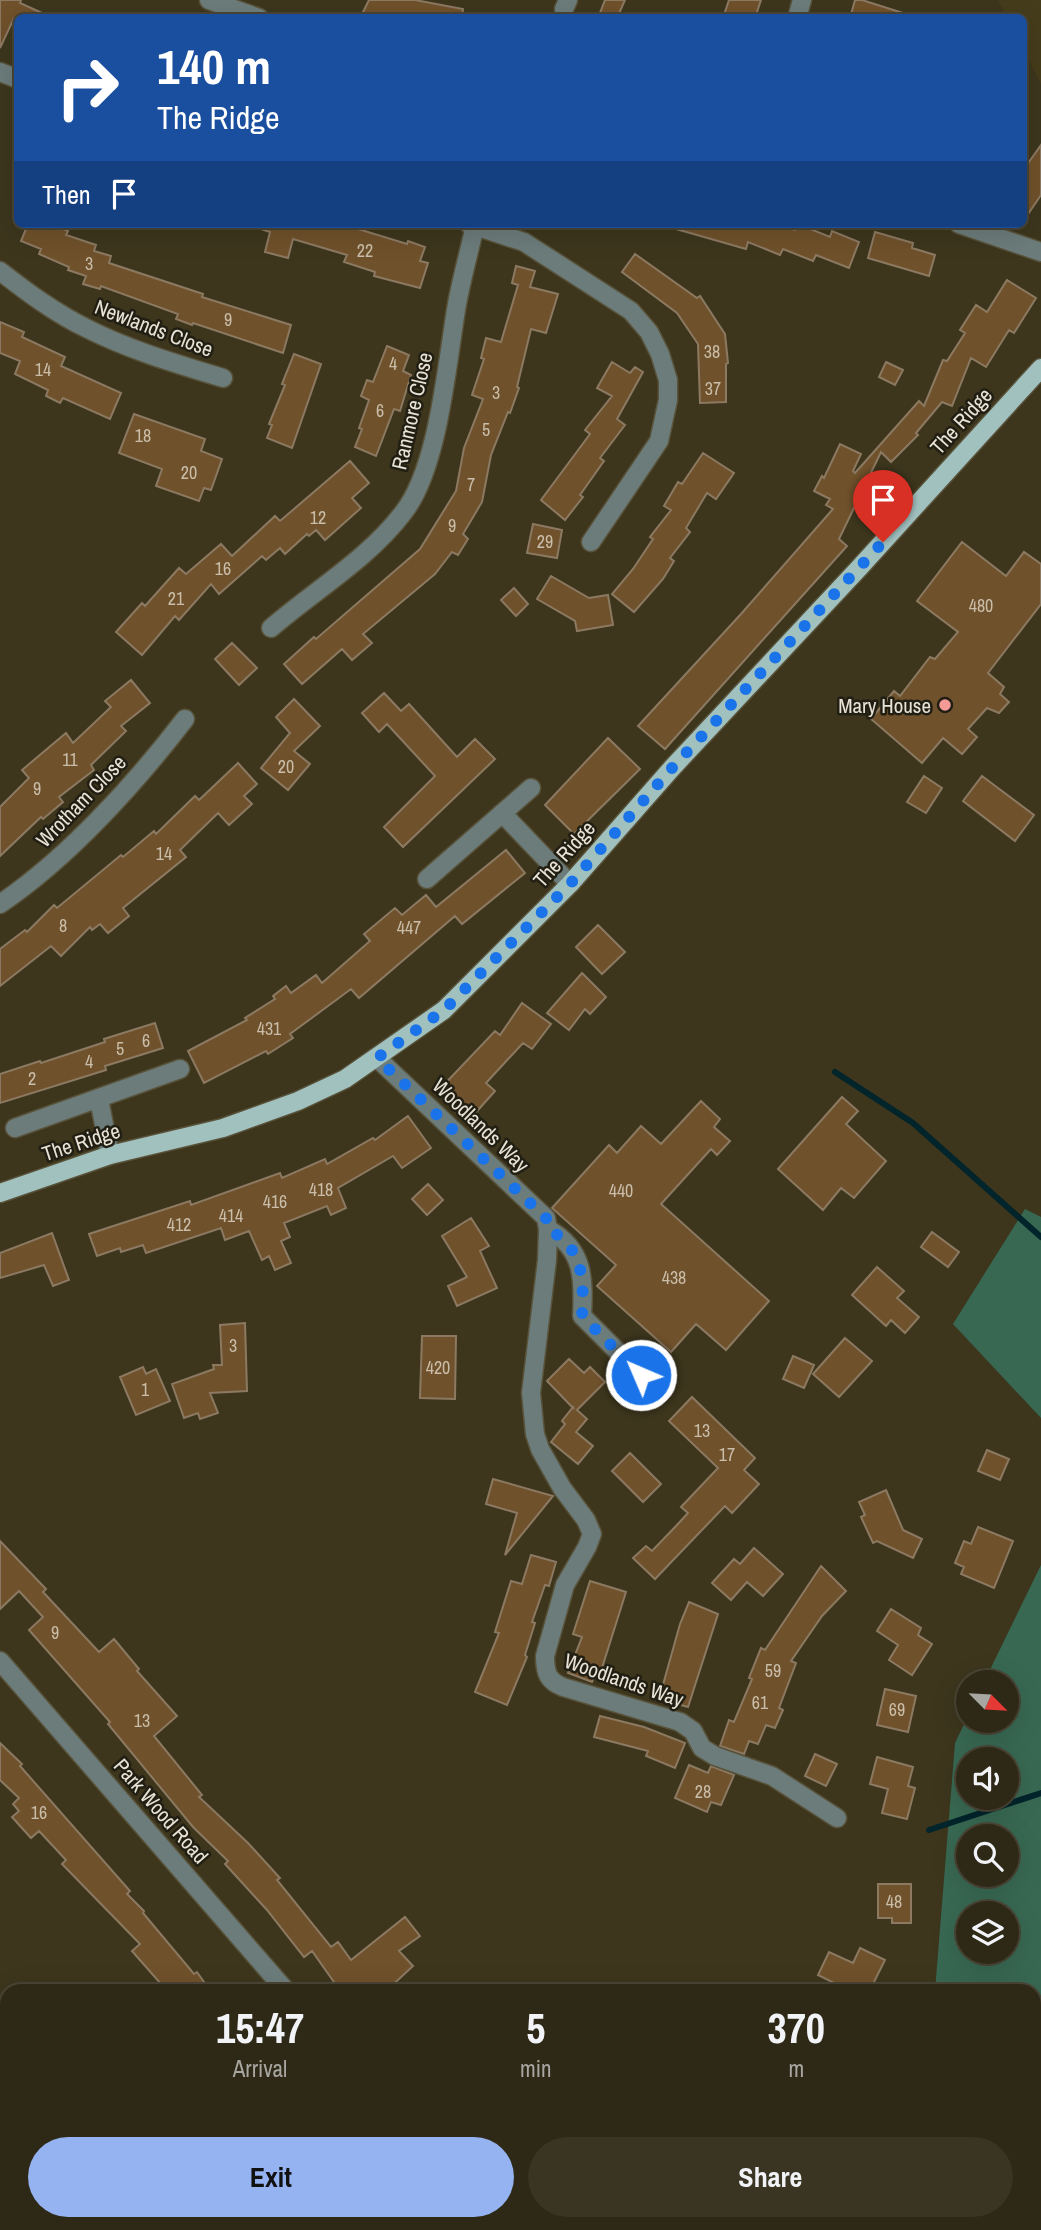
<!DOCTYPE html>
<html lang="en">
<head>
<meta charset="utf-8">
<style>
	body { margin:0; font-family:"Archivo Narrow",sans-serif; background:#3a3423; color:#f1f3f6; height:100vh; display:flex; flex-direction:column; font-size:26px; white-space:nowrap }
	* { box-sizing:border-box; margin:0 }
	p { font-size:23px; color:#a7a6a1 }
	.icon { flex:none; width:38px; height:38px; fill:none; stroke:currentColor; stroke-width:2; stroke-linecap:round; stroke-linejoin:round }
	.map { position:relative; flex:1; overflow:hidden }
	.side { position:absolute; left:0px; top:1984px; width:1041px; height:247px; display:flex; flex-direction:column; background:#2e2816; border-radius:21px 21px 0 0; box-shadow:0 7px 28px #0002,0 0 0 2px #494435 }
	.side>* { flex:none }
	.guide { position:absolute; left:14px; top:14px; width:1013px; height:214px; border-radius:10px; box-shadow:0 7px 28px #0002,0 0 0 2px #494435; background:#1a4fa0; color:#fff; overflow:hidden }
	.needle { width:46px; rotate:114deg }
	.controls { position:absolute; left:956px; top:1670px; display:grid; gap:14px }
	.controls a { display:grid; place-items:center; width:63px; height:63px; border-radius:50%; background:#2e2816; box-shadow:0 7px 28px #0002,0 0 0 2px #494435; font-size:35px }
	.pin { position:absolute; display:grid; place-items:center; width:60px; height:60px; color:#fff; margin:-72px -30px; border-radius:50% 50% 50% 0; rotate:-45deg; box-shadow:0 0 7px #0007 }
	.pin .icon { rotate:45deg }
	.me { position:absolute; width:77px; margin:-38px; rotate:315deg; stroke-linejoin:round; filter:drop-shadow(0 0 5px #0008) }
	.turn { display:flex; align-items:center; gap:24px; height:147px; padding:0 28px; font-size:32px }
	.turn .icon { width:91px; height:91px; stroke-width:2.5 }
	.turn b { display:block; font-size:49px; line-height:60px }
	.then { display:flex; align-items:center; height:66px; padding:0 28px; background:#0003; gap:14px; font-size:26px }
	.eta { display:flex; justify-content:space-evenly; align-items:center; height:119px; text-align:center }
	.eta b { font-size:42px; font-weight:700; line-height:49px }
	.cta { display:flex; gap:14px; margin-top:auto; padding:14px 28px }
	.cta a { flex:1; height:80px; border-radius:42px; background:#95b2f1; color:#111; font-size:28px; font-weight:700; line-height:80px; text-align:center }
	.cta a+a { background:#3a3423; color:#f1f3f6 }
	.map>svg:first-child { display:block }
	.built { fill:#453c1b }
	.green { fill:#386852; fill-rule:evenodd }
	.water { fill:#02242b }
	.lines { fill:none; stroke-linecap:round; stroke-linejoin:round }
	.stream { stroke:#02242b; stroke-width:6 }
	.building { fill:#6f512b; stroke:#8c7962; stroke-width:2 }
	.minor-casing { stroke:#58523a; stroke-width:21 }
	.major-casing { stroke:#58523a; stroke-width:21 }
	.minor { stroke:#6c7c7b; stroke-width:18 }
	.major { stroke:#a1c1bf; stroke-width:18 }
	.route { stroke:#1a73e8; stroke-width:12; stroke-dasharray:0 21.6 }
	.poi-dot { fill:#f59b97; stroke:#211e13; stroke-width:2.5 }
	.labels { text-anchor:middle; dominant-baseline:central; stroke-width:5; stroke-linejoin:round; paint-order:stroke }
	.number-label { font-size:18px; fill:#cabeaa }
	.street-label { font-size:21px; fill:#e8e3d5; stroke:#211e13 }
	.poi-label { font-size:21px; fill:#e8e3d5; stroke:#211e13; text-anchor:end }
</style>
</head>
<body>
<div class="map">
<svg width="1041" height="2230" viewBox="0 0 1041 2230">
	<rect width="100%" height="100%" fill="#3d361d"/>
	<!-- built -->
	<path class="built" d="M998,0H1041V84L1024,50V18L1007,17Z"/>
	<!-- green -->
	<path class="green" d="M1025,1209L1041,1217V1418L953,1324Z
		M1041,1565V2230H763L770,2224H1034V1992L935,1991L955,1743L968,1716V1720H1006V1682H984ZM968,1759H1006V1797H968ZM968,1836H1006V1874H968ZM968,1913H1006V1951H968Z"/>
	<!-- water -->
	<path class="water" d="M4,2208L7,2209V2224H34L39,2230H0V2210Z"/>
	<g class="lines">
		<!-- stream -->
		<path class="stream" d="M835,1072L913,1123L1041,1237
			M929,1830L1041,1793"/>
	</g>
	<!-- building -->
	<path class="building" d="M0,0H21L20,3L53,18H14L0,48Z
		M369,0H415L463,9L462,18H360Z
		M605,0H625L617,18H598Z
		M729,0H761L755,18H723Z
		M855,0H862L906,14L905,18H850Z
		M1041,145V195L1024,220V169Z
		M28,224H51L68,231L66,235L96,245L94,251L111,256L109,263L203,294L202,297L291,325L283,353L193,323L192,325L176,319L178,314L101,286L100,289L83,284L86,276L68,270L69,267L39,254L41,249L21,241Z
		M259,224H342L407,244L408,241L425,247L420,261L428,263L420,288L374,276L375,272L344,262L347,255L293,239L288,258L265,252L270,232L258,228Z
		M677,224H780L795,230L798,224L830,237L832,231L859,242L849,268L816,255L813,261L783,249L780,255L748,242L746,249L676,229Z
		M875,232L913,243L912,248L935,255L929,276L868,258Z
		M635,254L697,298L700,296L725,334L728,363L726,364V402L700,403L698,344L677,313L622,272Z
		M516,266L535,271L530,287L558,294L546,333L531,329L517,387L519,388L510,413L508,412L491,455L482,502L463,534L468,539L458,555L452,552L435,574L363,634L372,643L352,660L342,649L302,684L284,664L314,637L316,639L420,549L456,491L464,448L483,399L472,395L484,359L481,358L486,338L501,342L518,285L512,283Z
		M1007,280L1036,298L1014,333L1009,330L986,367L971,358L952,406L942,402L916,433L918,435L891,462L881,452L839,539L847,546L665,749L638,726L741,614L833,509L826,505L830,499L814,491L822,476L824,478L840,444L861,454L853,471L855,473L919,401L924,406L943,360L947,361L965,333L960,330L976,305L987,312Z
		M0,322L24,332L22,337L65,357L61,366L121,393L110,419L63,398L60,403L46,396L48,390L15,374L20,361L0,353Z
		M387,346L409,355L403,371L411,375L400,411L394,409L376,456L355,447L362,429L359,428L369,400L361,396L367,380L373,382Z
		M294,354L321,364L292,448L267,438L272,425L269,424L285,385L282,384Z
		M612,362L630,373L635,367L643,372L617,419L625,425L600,458L604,461L580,495L583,497L565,520L541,500L590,434L585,430L612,396L597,388Z
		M886,362L903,370L895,385L879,377Z
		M134,414L205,439L201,451L222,459L211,490L204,488L199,501L156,486L162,469L119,453Z
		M703,453L734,473L716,499L707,493L686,528L690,532L670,558L674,561L663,579L634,612L612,594L633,569L653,539L650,537L671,510L664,506L678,482L682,484Z
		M350,461L369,483L352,498L361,508L325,540L316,530L309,536L307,534L285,554L280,548L266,560L262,556L219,594L211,584L179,620L175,616L142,655L116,632L142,603L145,606L179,568L186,574L221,544L232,556L275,516L280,521Z
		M533,524L562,530L557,558L527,553Z
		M962,542L1006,576L1024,552L1041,564V604L988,673L1004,687L1000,694L1009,702L999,713L987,708L968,729L977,737L962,754L943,738L922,763L871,719L894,691L900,696L930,657L935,659L958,632L917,601Z
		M551,576L589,598L608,595L613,625L577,631L575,621L537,599Z
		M514,588L528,604L516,616L501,600Z
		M232,643L257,668L239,685L215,659Z
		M131,680L150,703L121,726L126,731L91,765L94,770L59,797L63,802L43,819L41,817L0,856V807L29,778L22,770L66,733L73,743L111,707L105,701Z
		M384,693L401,711L409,704L457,757L475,739L495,759L403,847L384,827L435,776L387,724L379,732L362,713Z
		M294,699L320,726L294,751L310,764L288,790L261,768L290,733L276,717Z
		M608,738L640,769L574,834L545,805Z
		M238,763L257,784L244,796L252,804L229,825L218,813L180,850L186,857L123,908L129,916L108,933L100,924L92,930L90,927L61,956L51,946L0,986V949L25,930L27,932L54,905L57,908L121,855L123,857L154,831L156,834L195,796L199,800Z
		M924,776L942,788L926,813L907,802Z
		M982,776L1034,815L1015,841L963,801Z
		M506,850L525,873L462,924L455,916L359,998L351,989L290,1034L293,1038L268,1054L266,1051L204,1083L188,1051L247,1020L245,1018L275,999L273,996L286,986L291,993L316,975L322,983L370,941L364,934L395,908L402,915L426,895L436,907Z
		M598,925L625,952L602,974L576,947Z
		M582,973L606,997L590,1014L585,1009L569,1030L547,1013Z
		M522,1003L551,1024L532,1049L523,1043L486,1083L495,1091L470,1119L438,1091L495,1031L500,1035Z
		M155,1023L163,1048L105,1066L106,1070L0,1103V1074L40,1061L41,1063L105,1042L104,1039Z
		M842,1097L858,1111L846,1124L886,1161L854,1198L841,1188L823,1210L778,1169Z
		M701,1101L720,1119L714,1127L730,1141L717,1155L711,1149L661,1204L769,1301L726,1350L696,1324L671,1352L597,1286L616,1265L552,1208L609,1145L617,1153L641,1126L661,1144Z
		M408,1116L431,1148L402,1168L393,1156L338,1188L346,1208L331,1215L327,1206L284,1223L290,1237L281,1241L291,1263L275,1270L269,1256L262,1260L249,1231L225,1240L221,1228L146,1253L143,1245L121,1252L120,1248L97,1256L89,1234L190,1201L191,1205L280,1173L282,1178L325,1159L327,1164L373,1138L375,1140Z
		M428,1184L443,1200L427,1215L412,1199Z
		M471,1218L489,1246L480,1251L497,1288L457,1306L448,1286L467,1277L442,1236Z
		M932,1232L959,1252L948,1267L921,1247Z
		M52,1233L69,1280L53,1286L44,1265L0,1278V1253Z
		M877,1267L904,1291L897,1298L919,1317L905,1333L891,1320L886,1326L852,1295Z
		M245,1323L247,1391L210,1393L218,1413L200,1419L198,1413L184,1418L172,1384L214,1369L213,1365H222L220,1325Z
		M422,1336H456L455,1399L420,1398Z
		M845,1338L872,1361L839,1397L813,1374Z
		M793,1356L814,1365L804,1388L783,1379Z
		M569,1359L584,1373L590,1367L605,1382L577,1410L587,1419L576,1432L593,1446L578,1464L551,1442L565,1424L562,1421L573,1407L574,1409L547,1381Z
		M143,1367L146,1374L156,1369L170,1401L136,1415L120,1377Z
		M692,1397L755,1458L744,1470L759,1484L732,1513L725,1506L655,1579L633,1558L646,1546L652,1551L676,1526L688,1513L681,1507L718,1468L669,1421Z
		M987,1450L1009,1459L1000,1480L978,1471Z
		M630,1453L661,1484L643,1502L612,1471Z
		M493,1479L553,1496L505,1555L517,1513L486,1504Z
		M886,1490L903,1530L922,1539L913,1558L877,1541L873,1543L861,1517L865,1515L859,1502Z
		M978,1527L1013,1541L994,1588L961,1574L964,1567L955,1563L964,1541L971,1544Z
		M0,1541L46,1589L43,1592L99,1652L114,1639L139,1669L137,1671L177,1716L154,1736L202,1795L199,1797L248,1843L280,1878L277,1880L331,1947L338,1942L351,1960L405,1917L420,1936L399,1951L413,1966L385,1992H341L312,1951L304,1957L267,1910L225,1864L228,1861L193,1827L108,1724L110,1722L29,1630L43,1617L19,1591L0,1609Z
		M754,1548L783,1574L763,1596L747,1582L731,1600L712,1583L734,1559L740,1564Z
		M531,1555L556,1562L549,1586L545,1585L532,1622L535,1623L525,1655L527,1657L507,1705L475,1692L499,1633L495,1632L511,1581L522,1584Z
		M821,1566L846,1591L822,1616L791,1661L796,1663L779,1708L783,1710L775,1728L766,1725L758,1744L749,1741L744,1754L720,1746L729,1720L734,1722L752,1679L749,1678L761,1648L765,1650Z
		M590,1581L626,1592L601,1671L597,1669L592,1682L568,1673L582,1637L573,1634Z
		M689,1602L718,1614L688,1707L659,1699L680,1624Z
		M891,1609L921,1628L918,1635L932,1644L912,1675L889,1660L898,1645L877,1631Z
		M885,1689L916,1696L908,1732L877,1725Z
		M600,1716L644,1727L685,1743L675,1768L646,1756L648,1751L594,1737Z
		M0,1743L22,1764L20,1766L130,1891L127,1894L144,1911L143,1913L194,1974L197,1972L211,1992H168L132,1951L140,1944L62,1864L66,1860L39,1831L31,1838L12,1817L19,1811L13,1804L19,1798L0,1780Z
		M815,1754L837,1764L826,1786L805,1776Z
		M877,1757L913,1767L908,1786L915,1788L907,1819L882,1813L888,1789L870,1784Z
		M689,1765L708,1773L711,1766L734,1775L721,1805L711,1802L707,1812L675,1798Z
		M878,1884H911V1923H892V1918H878Z
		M860,1948L885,1960L869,1992H862L848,1985L846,1989L818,1975L829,1952L853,1963Z"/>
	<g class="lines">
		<defs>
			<path id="minor" d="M209,0L259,18
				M564,9L568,0
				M797,18L802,0
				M0,72L18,79
				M469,224L524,242L631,311L649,332L660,354L668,380V400L659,441L591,542
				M959,224L1041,252
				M0,271C27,292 55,313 86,328C129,350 177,364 223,378
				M271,628C315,590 368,559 403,513C439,468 447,361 457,304C462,277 469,252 475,226
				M502,813L570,884
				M427,879L531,788
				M0,904C68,858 135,784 185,719
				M377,1058L546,1218L548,1229C584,1249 584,1279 582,1316L641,1375
				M99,1099L110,1155
				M15,1128L180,1069
				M548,1229L547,1260L531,1393L535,1434L540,1449L562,1488L586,1520L592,1534L587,1547L565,1585L545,1656C545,1673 548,1681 563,1687L680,1722L693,1731L702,1748L715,1756L772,1776L837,1818
				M0,1661L287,1992
				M490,2224L495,2230"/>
			<path id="major" d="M0,1193L110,1155L223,1128L298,1101L345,1079L444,1010L570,884L672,768L860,567L1041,368"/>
		</defs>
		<!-- minor casing -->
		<use href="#minor" class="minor-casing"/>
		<!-- major casing -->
		<use href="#major" class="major-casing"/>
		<!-- minor -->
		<use href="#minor" class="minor"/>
		<!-- major -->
		<use href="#major" class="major"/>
	</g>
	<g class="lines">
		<!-- route -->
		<path class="route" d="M641,1375L582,1316C584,1279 584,1249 548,1229L546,1218L377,1058L444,1010L570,884L672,768L883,542"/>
	</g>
	<!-- markers -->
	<circle class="poi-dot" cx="945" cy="705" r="7"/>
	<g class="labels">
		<!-- number labels -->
		<g class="number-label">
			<text x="365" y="250">22</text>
			<text x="89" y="263">3</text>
			<text x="228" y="319">9</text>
			<text x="712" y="351">38</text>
			<text x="393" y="363">4</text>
			<text x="43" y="369">14</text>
			<text x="713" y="388">37</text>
			<text x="496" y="392">3</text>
			<text x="380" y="410">6</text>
			<text x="486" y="429">5</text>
			<text x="143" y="435">18</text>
			<text x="189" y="472">20</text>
			<text x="471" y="484">7</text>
			<text x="318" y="517">12</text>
			<text x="452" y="525">9</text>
			<text x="545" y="541">29</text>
			<text x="223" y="568">16</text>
			<text x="176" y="598">21</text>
			<text x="981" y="605">480</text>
			<text x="70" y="759">11</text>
			<text x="286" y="766">20</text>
			<text x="37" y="788">9</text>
			<text x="164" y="853">14</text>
			<text x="63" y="925">8</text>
			<text x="409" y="927">447</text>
			<text x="269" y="1028">431</text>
			<text x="146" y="1040">6</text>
			<text x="120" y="1048">5</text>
			<text x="89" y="1061">4</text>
			<text x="32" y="1078">2</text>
			<text x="321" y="1189">418</text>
			<text x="621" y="1190">440</text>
			<text x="275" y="1201">416</text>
			<text x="231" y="1215">414</text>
			<text x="179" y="1224">412</text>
			<text x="674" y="1277">438</text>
			<text x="233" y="1345">3</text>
			<text x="438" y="1367">420</text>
			<text x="145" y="1389">1</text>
			<text x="702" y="1430">13</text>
			<text x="727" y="1454">17</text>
			<text x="55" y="1632">9</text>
			<text x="773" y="1670">59</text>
			<text x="760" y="1702">61</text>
			<text x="897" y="1709">69</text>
			<text x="142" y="1720">13</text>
			<text x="703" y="1791">28</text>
			<text x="39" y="1812">16</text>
			<text x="894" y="1901">48</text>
		</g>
		<!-- street labels -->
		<g class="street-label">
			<text transform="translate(154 328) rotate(21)">Newlands Close</text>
			<text transform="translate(412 411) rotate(-77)">Ranmore Close</text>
			<text transform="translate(961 421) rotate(-48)">The Ridge</text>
			<text transform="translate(81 801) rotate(-46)">Wrotham Close</text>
			<text transform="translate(564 854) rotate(-48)">The Ridge</text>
			<text transform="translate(481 1125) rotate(44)">Woodlands Way</text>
			<text transform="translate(81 1142) rotate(-18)">The Ridge</text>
			<text transform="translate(624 1680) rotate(19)">Woodlands Way</text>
			<text transform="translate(161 1811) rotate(49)">Park Wood Road</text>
		</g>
		<!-- poi labels -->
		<g class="poi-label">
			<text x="931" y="705">Mary House</text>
		</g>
	</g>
</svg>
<div class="controls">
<a><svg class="needle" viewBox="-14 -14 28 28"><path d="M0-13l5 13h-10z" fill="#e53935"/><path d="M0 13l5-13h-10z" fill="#a7a6a1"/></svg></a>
<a><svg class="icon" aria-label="sound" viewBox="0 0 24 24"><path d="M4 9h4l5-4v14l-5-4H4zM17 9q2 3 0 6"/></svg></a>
<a><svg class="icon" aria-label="search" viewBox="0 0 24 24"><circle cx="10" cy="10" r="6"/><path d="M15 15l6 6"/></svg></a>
<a><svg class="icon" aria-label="layers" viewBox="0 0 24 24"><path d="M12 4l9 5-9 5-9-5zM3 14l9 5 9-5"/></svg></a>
</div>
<div class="pin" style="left:883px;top:542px;background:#d93025"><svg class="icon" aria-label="arrive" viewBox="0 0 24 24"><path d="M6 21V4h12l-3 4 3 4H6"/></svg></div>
<svg class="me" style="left:641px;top:1375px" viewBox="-20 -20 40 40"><circle r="17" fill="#1a73e8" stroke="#fff" stroke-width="3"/><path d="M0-11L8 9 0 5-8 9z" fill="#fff"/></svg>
<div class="guide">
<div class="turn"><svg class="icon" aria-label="right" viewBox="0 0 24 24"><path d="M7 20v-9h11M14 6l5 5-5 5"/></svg><div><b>140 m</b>The Ridge</div></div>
<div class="then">Then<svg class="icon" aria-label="arrive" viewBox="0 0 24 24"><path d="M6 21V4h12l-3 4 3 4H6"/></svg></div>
</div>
<section class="side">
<div class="eta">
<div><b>15:47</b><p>Arrival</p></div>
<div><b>5</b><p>min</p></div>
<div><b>370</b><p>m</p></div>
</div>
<div class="cta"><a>Exit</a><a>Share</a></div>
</section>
</div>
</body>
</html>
